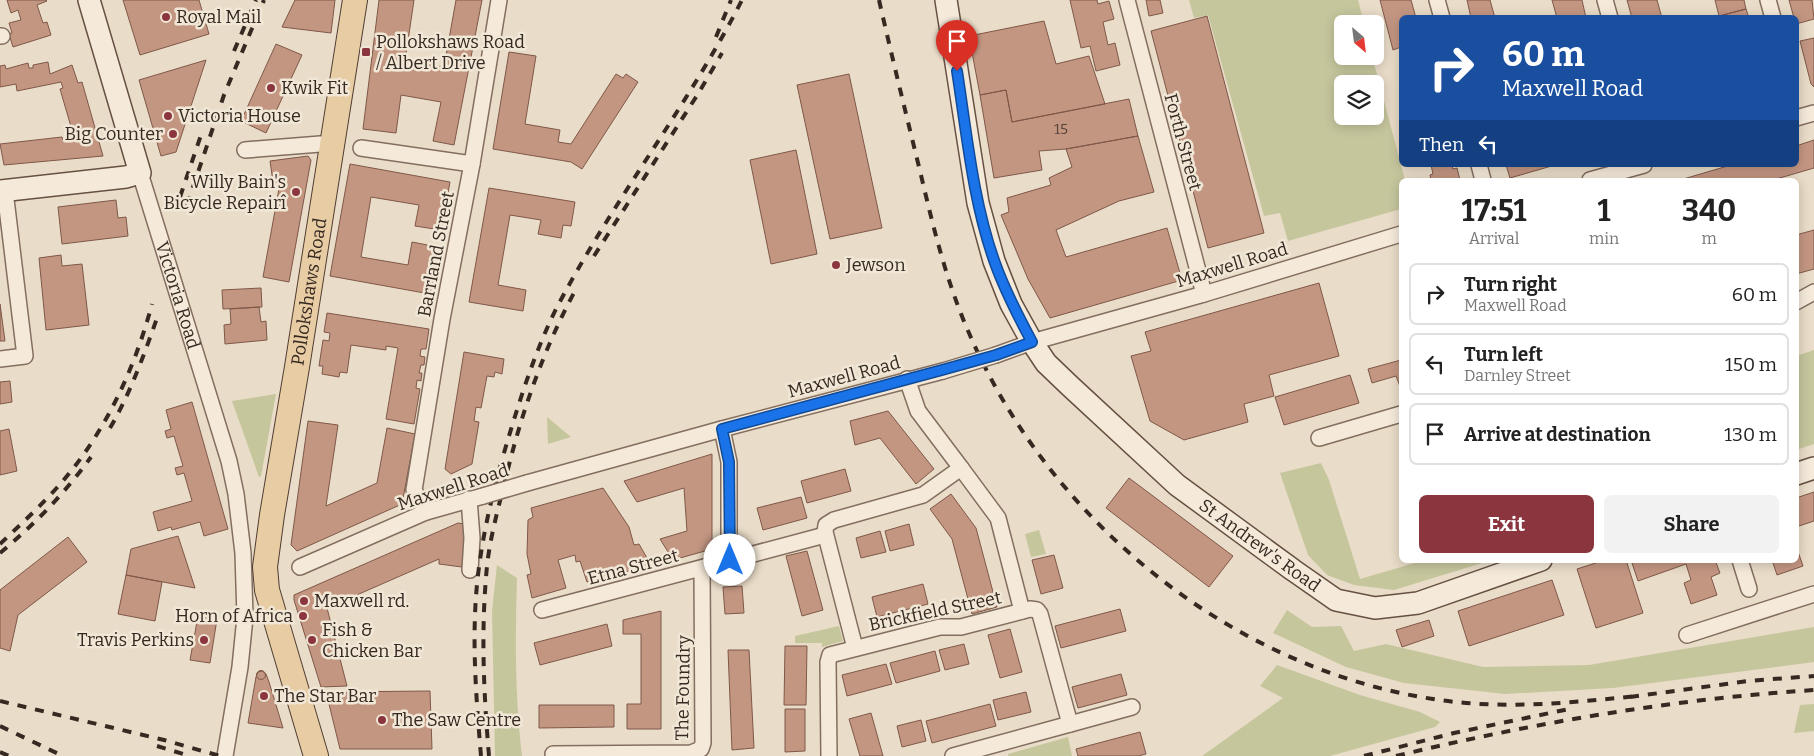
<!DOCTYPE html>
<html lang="en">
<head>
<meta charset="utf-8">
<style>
	body { margin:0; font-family:Bitter,serif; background:#f2f2f2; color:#222; height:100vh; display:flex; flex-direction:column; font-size:19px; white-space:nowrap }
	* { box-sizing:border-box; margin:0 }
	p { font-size:16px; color:#767676 }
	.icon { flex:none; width:28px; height:28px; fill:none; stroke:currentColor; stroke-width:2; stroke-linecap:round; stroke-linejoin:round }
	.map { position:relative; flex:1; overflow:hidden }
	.panel { position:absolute; left:1399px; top:178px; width:400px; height:385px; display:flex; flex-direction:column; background:#fff; border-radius:8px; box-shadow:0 2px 12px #0003 }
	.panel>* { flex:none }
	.banner { position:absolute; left:1399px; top:15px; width:400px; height:152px; border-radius:8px; box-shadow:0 2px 12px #0003; background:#1a4fa0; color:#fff; overflow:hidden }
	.needle { width:32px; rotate:152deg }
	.controls { position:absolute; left:1334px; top:15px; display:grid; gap:10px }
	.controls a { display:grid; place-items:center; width:50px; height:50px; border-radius:8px; background:#fff; box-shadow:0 2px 12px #0003; font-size:25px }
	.pin { position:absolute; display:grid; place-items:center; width:42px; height:42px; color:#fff; margin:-51px -21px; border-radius:50% 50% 50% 0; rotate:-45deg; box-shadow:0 0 5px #0007 }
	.pin .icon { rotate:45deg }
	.me { position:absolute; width:55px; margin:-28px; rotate:0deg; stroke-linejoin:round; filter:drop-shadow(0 0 4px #0008) }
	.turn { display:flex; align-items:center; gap:18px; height:105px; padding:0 20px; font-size:22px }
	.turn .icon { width:65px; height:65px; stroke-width:2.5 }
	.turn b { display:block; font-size:35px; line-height:42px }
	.then { display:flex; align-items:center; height:48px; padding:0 20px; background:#0003; gap:10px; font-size:19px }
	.eta { display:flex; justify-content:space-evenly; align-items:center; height:85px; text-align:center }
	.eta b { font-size:30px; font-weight:700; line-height:35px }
	.action { display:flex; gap:10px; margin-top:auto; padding:10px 20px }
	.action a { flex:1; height:58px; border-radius:8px; background:#8b363f; color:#fff; font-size:20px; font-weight:700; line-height:58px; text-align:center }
	.action a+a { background:#f2f2f2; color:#222 }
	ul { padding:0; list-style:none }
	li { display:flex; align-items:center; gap:15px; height:62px; margin:0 10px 8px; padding:0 10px; border:2px solid #e0e0e0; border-radius:8px }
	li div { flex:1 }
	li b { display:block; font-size:19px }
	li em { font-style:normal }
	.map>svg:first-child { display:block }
	.green { fill:#c6c69d; fill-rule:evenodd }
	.building { fill:#c39682; stroke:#7f5848 }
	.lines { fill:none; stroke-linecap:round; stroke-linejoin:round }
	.street-casing { stroke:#836e5f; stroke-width:18 }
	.secondary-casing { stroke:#655042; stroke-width:24 }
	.primary-casing { stroke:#513e32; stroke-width:26 }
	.street { stroke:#f5eada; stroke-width:15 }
	.secondary { stroke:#f5eada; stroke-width:21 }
	.primary { stroke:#e8cca4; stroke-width:24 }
	.rail { stroke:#352921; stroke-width:4; stroke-dasharray:9 9; stroke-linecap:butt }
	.street-bridge-casing { stroke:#836e5f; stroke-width:18; stroke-linecap:butt }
	.street-bridge { stroke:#f5eada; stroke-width:15 }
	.route-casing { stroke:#114b97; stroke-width:12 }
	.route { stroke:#1a73e8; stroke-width:9 }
	.poi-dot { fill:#8b363f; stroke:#f1e7d6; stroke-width:2 }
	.labels { text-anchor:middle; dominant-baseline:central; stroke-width:5; stroke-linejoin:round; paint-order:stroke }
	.number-label { font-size:15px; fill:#584439 }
	.poi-label { font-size:18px; fill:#352921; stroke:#f1e7d6; text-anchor:start }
	.street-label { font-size:18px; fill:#352921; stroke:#f1e7d6 }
</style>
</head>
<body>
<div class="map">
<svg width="1814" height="756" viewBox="0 0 1814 756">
	<rect width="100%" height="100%" fill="#e9dcc8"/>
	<!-- green -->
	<path class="green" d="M1189,0H1358L1364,24H1342V56H1372L1405,180H1401V209L1288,241L1280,213L1264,216L1208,15L1194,18ZM1342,84H1375V116H1342Z
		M1814,350V444L1796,450V356Z
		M276,394L261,476L259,477L232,401Z
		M547,417L571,437L548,444Z
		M1321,463L1329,480L1360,579L1425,560H1492L1394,590L1354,585L1327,575L1308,555L1280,473Z
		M1039,530L1046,554L1031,557L1025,534Z
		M497,565L517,578C515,638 515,697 522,756H495L492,611Z
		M1287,610L1312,627L1341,626L1354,651L1386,644L1483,667L1589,665L1814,627V662L1613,688L1505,694L1404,683L1346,667L1273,633Z
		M839,626L843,641L822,647V643H795V636Z
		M1277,665L1360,695L1420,712L1440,722L1435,727L1330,756H1202L1283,698L1260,686Z
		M1814,704V731L1794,733L1800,705Z
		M1068,737L1072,756H1008V754Z"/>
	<!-- building -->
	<path class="building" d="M7,0H46L47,1L37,5L43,23L47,22L51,35L13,47L9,34L12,33L9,23L21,20L18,10L11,13Z
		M123,0H199L209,34L140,55Z
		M295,0H335L331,33L282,27Z
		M379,0H414L405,61L444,67L456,0H482L454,145L433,141L441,102L401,95L396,133L363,129Z
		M1070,0H1097L1098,4L1109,1L1114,19L1103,22L1108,45L1115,43L1120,65L1096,71L1090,46L1081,48Z
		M1146,0H1160L1163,13L1149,16Z
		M1380,0H1411L1416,18H1401V47L1393,50Z
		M1467,0H1490L1495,18H1471Z
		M1552,0H1582L1586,18H1557Z
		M1627,0H1657L1662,18H1632Z
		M1715,0H1744L1746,9L1719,16Z
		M1789,0H1812L1814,19L1796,24V18H1794Z
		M1746,9L1749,18H1719V16Z
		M1207,16L1264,233L1208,248L1151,31Z
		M1044,21L1056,64L1089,56L1105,104L1012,122L1006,90L980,95L969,36Z
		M1814,38V87L1811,84L1800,41Z
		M276,44L302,55L266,133L241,121Z
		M509,52L536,56L525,124L560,130L558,142L571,144L616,74L623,78L626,74L638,82L582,169L571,162L493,149Z
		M206,60L176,152L161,156L139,80Z
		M48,62L50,74L72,65L78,83L82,82L103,156L4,165L0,144L62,137L63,140L74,137L60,89L63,88L61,82L17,91L16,84L0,87V66L5,65L6,69L28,63L29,68H33V65Z
		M849,74L882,228L830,239L797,85Z
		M1006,90L1012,122L1129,99L1138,136L1066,149L1039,151L1042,170L994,178L980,95Z
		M1138,136L1154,192L1119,201L1056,230L1066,257L1167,228L1182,280L1050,318L1028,279L1001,215L1009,212L1007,198L1051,185L1049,178L1072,167L1066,149Z
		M1814,140V168L1773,180H1680L1731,165H1796V146Z
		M796,150L817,254L771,264L750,160Z
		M308,156L311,160L289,282L263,277L280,183L273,182L270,161Z
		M350,164L450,182L441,230L415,226L419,205L371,197L361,257L408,265L412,242L438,247L430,294L330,276Z
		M1431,165H1452L1453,169L1457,168L1460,180H1431L1430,175L1433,174Z
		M1506,165H1555L1510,178Z
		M489,188L575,202L571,226L563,225L561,238L538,234L541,220L510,215L498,285L526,290L523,311L469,302Z
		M116,200L118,218L126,217L128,236L62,244L58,207Z
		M1814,230V269L1796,274V243H1798L1796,235Z
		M61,255L62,266L82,264L89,325L46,330L39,258Z
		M1319,283L1339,356L1269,375L1274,396L1244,404L1248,422L1184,440L1150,421L1131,356L1151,351L1145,332Z
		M261,288L262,307L223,309L222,290Z
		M0,304L5,341H0Z
		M259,307L261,322L266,321L267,340L225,344L224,325L231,324L230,309Z
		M327,313L429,329L426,349H421L420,356L425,357L424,365H421L419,373H422L421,381L417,380L416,388L420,389L414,424L386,419L398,348L386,346V350L351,345L347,373L340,372L339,377L322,374L323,366H319L323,340L329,341L330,333L324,332Z
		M464,352L504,359L502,374L495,372L494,377L487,376L481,408L476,407L474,421L479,422L472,464L451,474L445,469Z
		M1401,360V389L1396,376L1372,383L1368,369Z
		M1350,375L1359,403L1284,425L1275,397Z
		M10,381L12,402L0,404V382Z
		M192,402L228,529L204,536L200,522L172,530L171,527L158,531L153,512L192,501L184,473L177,475L175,468L183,466L174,436L167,438L165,431L171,429L166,410Z
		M888,411L934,469L916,484L880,438L855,445L850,421Z
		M308,421L338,425L326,506L377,483L387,428L415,434L402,504L297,551L291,545Z
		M9,429L17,471L0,475V431Z
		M712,454V549L673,560L660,539L687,531L684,488L637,502L624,481Z
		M845,469L851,491L807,503L801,481Z
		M1129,478L1233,556L1209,587L1106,508Z
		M603,488L629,527L634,545L639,544L651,565L587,582L580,561L576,562L575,555L558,560L566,588L532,598L527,575L531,574L527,554L528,520L533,517L531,508Z
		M1814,492V521L1796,527V498Z
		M951,494L976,528L997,607L972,614L952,539L930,509Z
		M801,497L807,518L763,530L757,508Z
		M458,523L465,524L466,527L462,567L439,564V559L327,608L347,686L321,687L294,600V595Z
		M909,524L914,545L890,551L885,531Z
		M880,531L886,552L861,558L856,538Z
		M178,536L195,588L126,575L131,549Z
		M68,537L87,562L18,615L10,651L0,648V590Z
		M1796,546L1803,566L1777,575L1772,560H1796Z
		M807,551L823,610L802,616L786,556Z
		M1054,555L1063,588L1041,594L1032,560Z
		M1605,560H1626L1643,613L1596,628L1577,569Z
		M1631,560H1715L1720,573L1711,577L1717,595L1691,604L1684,583L1691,580L1686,564L1638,581Z
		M126,575L162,582L155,621L118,614Z
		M1552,580L1564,615L1469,646L1458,611Z
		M923,584L928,604L877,617L872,597Z
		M742,586L744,613L725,614L723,587Z
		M1120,609L1126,631L1061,648L1055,626Z
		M661,611V729H627V704H641V634H623V620Z
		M198,616L217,619L210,663L190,660Z
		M1429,620L1434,636L1402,647L1396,630Z
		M607,624L612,646L540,665L534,643Z
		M1010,629L1022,672L1000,678L988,635Z
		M964,644L969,664L945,670L939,650Z
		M785,646H807L806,705H784Z
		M728,650H749L754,748L732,750Z
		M935,651L940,671L896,683L890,663Z
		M886,664L892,684L847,696L842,675Z
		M256.5 675a4.5 4.5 0 1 1 9 0a4.5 4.5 0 1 1-9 0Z
		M262,671L266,674L269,682L283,728L248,723L256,677L258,672Z
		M1121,674L1127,695L1078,708L1072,687Z
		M430,691L432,749H340L326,692Z
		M1026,692L1031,712L998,720L993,700Z
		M990,704L996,726L932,743L926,721Z
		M539,705H614V727L539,728Z
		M785,709H805V751L785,752Z
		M871,713L883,756H860L849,719Z
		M921,720L926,741L902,747L897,726Z
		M1140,732L1146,754L1138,756H1078L1076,749Z"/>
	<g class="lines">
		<defs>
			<g id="street">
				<path d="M1127,0L1204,294"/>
				<path d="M1437,0L1442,18"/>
				<path d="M1605,0L1610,18"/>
				<path d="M1768,0L1773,18"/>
				<path d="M0,36H2"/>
				<path d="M1796,118L1814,113"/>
				<path d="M361,148L472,164"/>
				<path d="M245,150L333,143"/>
				<path d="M1479,165L1483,180"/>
				<path id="s1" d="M140,173L229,461L236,494L243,553L245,617L240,667L225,756"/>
				<path d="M1590,180L1644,165"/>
				<path d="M1796,302L1814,292"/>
				<path d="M996,355L1032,342L1204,294L1401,234"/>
				<path d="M0,359L25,356L5,191"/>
				<path d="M907,379L918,411L961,468"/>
				<path d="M722,429L729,462V560"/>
				<path d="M1319,438L1401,414"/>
				<path d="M527,483L722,429L943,371"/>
				<path d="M469,499L472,538L470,570"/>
				<path d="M426,512L414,490L442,319L472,164L499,0"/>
				<path d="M1740,560L1749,589"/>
				<path d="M300,567L426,512L483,496"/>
				<path d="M542,610L825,535"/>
				<path d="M1687,635L1814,594"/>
				<path d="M855,648L825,532L826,525L834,520L923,495L961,468L998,518L1022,611"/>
				<path d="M1070,724L1132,707"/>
				<path d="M553,754L691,753L701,749L703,743L702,568"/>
				<path d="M829,756L828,662L830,655L940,627H961L1030,609L1037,610L1040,614L1070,724L953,756"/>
			</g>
			<g id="secondary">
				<path id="s2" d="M946,0L978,203L994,261L1011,304L1032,342L1046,363L1070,386L1177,485L1293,570L1336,600L1375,608L1418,603L1541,560"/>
				<path d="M0,191L126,177L140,173L89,0"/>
				<path d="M1796,474L1814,468"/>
			</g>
			<g id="primary">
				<path id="s3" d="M316,756L267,590L265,567L272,515L297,367L355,0"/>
			</g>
		</defs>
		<!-- street casing -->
		<use href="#street" class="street-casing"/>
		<!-- secondary casing -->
		<use href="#secondary" class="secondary-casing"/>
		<!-- primary casing -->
		<use href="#primary" class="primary-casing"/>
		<!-- street -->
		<use href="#street" class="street"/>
		<!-- secondary -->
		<use href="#secondary" class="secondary"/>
		<!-- primary -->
		<use href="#primary" class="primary"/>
		<!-- rail -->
		<path class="rail" d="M879,0C892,57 906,114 920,171C933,226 946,281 969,333C1049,520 1230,668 1433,699C1501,710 1569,703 1637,696
			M716,37L731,0
			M234,51L256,0
			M180,197L201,135
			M187,205L224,95L264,0
			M594,256L698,94L722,53
			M110,428C130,394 144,355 157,318
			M0,544C21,524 43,504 62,482C106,431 135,368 152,304
			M0,553C34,525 65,493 91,457
			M1630,697L1748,681L1814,676
			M0,701L164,740L220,756
			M0,726L63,756
			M157,746L190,756
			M0,752L9,756
			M481,756C476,696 471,635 478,575C484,524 497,475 512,426C524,387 537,348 555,311C611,203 687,108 742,0
			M489,756C484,697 481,637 486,578C488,545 497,513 505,481C521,414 543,350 576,289
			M1364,756L1454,733L1574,708
			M1396,756C1533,723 1673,699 1814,690"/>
		<defs>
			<path id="street-bridge" d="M943,371L996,355
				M483,496L527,483"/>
		</defs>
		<!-- street-bridge casing -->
		<use href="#street-bridge" class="street-bridge-casing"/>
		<!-- street-bridge -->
		<use href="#street-bridge" class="street-bridge"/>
	</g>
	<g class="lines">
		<defs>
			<path id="route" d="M730,560L729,462L722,429L942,370L996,355L1032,342C1018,316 1005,291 995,263C973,202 967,135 957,71"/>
		</defs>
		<!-- route casing -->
		<use href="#route" class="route-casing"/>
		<!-- route -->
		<use href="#route" class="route"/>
	</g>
	<!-- markers -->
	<g class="poi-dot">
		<circle cx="166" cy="17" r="5"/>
		<rect x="361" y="47" width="10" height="10" rx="2.5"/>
		<circle cx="271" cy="88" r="5"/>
		<circle cx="168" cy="116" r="5"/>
		<circle cx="173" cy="134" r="5"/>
		<circle cx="296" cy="192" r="5"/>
		<circle cx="836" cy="265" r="5"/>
		<circle cx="304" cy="601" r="5"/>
		<circle cx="303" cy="616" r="5"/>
		<circle cx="204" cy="640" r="5"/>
		<circle cx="312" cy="640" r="5"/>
		<circle cx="264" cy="696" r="5"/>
		<circle cx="382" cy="720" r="5"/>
	</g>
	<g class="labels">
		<!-- number labels -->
		<g class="number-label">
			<text x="1061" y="129">15</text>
		</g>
		<!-- poi labels -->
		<g class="poi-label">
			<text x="176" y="17">Royal Mail</text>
			<text x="376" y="42">Pollokshaws Road<tspan x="376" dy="21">/ Albert Drive</tspan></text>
			<text x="281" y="88">Kwik Fit</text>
			<text x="178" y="116">Victoria House</text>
			<text x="163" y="134" text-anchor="end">Big Counter</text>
			<text x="286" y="182" text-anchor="end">Willy Bain's<tspan x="286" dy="21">Bicycle Repairî</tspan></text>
			<text x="846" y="265">Jewson</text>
			<text x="314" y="601">Maxwell rd.</text>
			<text x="293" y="616" text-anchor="end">Horn of Africa</text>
			<text x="322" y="630">Fish &amp;<tspan x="322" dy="21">Chicken Bar</tspan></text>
			<text x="194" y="640" text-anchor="end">Travis Perkins</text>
			<text x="274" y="696">The Star Bar</text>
			<text x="392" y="720">The Saw Centre</text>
		</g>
		<!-- street labels -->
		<g class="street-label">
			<text transform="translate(1183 142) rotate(75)">Forth Street</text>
			<text transform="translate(436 254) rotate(-79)">Barrland Street</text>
			<text transform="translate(1232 265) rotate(-17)">Maxwell Road</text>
			<text stroke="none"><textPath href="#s3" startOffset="475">Pollokshaws Road</textPath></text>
			<text stroke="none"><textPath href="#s1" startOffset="128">Victoria Road</textPath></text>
			<text transform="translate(844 377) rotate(-15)">Maxwell Road</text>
			<text transform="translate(453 487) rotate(-18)">Maxwell Road</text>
			<text stroke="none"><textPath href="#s2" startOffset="662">St Andrew's Road</textPath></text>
			<text transform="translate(633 567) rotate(-15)">Etna Street</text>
			<text transform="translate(935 611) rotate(-12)">Brickfield Street</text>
			<text transform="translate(683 688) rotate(-89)">The Foundry</text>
		</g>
	</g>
</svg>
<div class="controls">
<a><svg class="needle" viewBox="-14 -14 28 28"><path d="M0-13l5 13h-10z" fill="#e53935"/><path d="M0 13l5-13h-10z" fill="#767676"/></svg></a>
<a><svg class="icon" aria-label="layers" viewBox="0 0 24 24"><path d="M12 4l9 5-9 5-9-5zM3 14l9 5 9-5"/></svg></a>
</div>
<div class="pin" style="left:957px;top:71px;background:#d93025"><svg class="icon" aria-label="arrive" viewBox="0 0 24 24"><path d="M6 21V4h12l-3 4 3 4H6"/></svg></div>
<svg class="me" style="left:730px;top:560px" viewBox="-20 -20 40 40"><circle r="19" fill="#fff"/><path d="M0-13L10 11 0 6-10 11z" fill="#1a73e8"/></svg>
<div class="banner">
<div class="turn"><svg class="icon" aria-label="right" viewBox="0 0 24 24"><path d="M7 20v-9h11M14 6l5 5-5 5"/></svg><div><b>60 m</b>Maxwell Road</div></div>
<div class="then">Then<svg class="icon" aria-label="left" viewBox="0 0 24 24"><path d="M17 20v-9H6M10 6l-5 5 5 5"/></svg></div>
</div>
<section class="panel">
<div class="eta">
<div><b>17:51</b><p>Arrival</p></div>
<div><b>1</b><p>min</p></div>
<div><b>340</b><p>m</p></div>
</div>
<ul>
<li><svg class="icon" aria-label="right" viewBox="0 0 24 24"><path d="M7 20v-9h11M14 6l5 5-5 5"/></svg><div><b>Turn right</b><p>Maxwell Road</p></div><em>60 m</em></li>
<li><svg class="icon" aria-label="left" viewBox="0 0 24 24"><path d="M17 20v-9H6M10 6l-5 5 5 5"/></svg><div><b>Turn left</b><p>Darnley Street</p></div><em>150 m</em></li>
<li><svg class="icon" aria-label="arrive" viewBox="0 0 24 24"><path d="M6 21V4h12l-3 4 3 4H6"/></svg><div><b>Arrive at destination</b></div><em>130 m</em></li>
</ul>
<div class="action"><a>Exit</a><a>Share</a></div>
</section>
</div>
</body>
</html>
